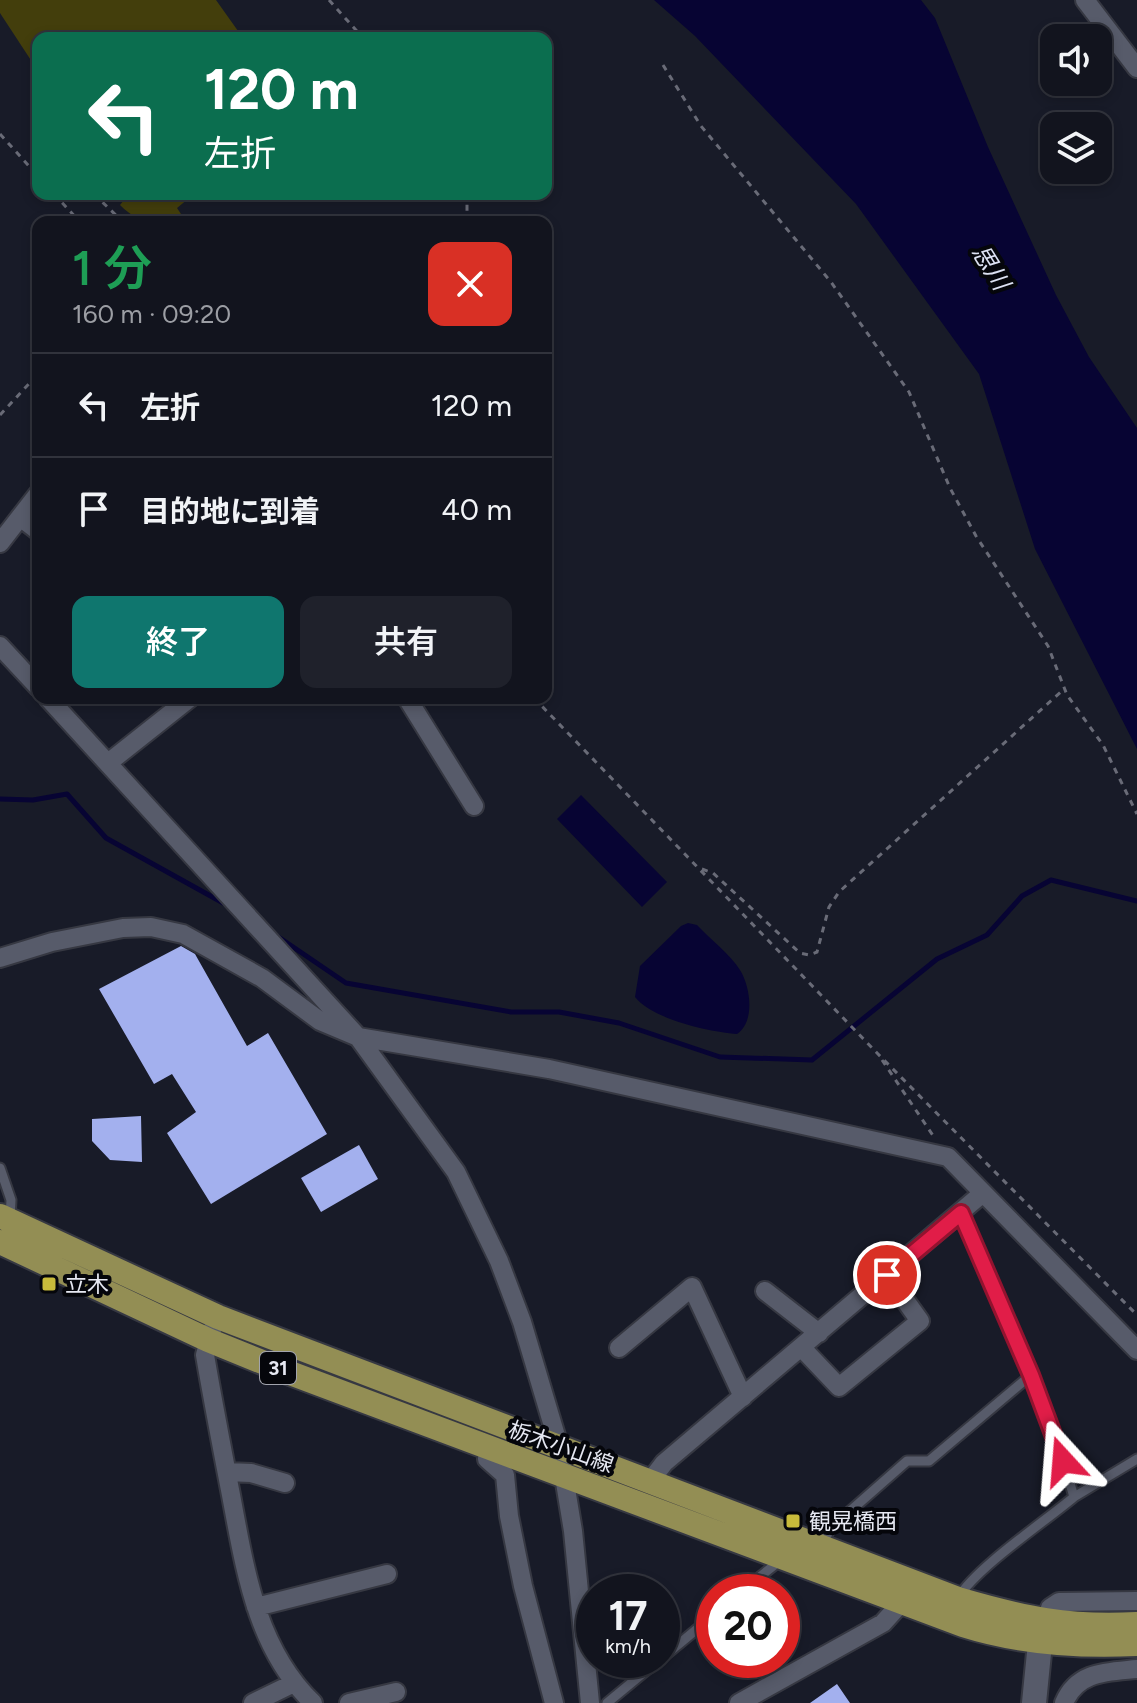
<!DOCTYPE html>
<html lang="ja">
<head>
<meta charset="utf-8">
<style>
	body { margin:0; font-family:Figtree,"Noto Sans JP",sans-serif; background:#1f212b; color:#f1f3f6; height:100vh; display:flex; flex-direction:column; font-size:30px; white-space:nowrap }
	* { box-sizing:border-box; margin:0 }
	p { font-size:26px; color:#9c9ea4 }
	.icon { flex:none; width:44px; height:44px; fill:none; stroke:currentColor; stroke-width:2; stroke-linecap:round; stroke-linejoin:round }
	.map { position:relative; flex:1; overflow:hidden }
	.details { position:absolute; left:32px; top:216px; width:520px; height:488px; display:flex; flex-direction:column; background:#12141e; border-radius:16px; box-shadow:0 4px 12px #0003,0 0 0 2px #31333c }
	.details>* { flex:none }
	.top-card { position:absolute; left:32px; top:32px; width:520px; height:168px; border-radius:16px; box-shadow:0 4px 12px #0003,0 0 0 2px #31333c; background:#0b6e4f; color:#fff; overflow:hidden }
	.tools { position:absolute; left:1040px; top:24px; display:grid; gap:16px }
	.tools a { display:grid; place-items:center; width:72px; height:72px; border-radius:16px; background:#12141e; box-shadow:0 4px 12px #0003,0 0 0 2px #31333c; font-size:40px }
	.speed { position:absolute; left:576px; top:1574px; display:flex; gap:16px; font-size:40px; font-weight:700; text-align:center }
	.speed>* { display:grid; place-content:center; width:104px; height:104px; border-radius:50%; background:#12141e; box-shadow:0 4px 12px #0003,0 0 0 2px #31333c; line-height:1 }
	.speed small { font-size:20px; font-weight:400 }
	.speed .limit { border:12px solid #d22; background:#fff; color:#111 }
	.pin { position:absolute; display:grid; place-items:center; width:68px; height:68px; color:#fff; margin:-34px; border:4px solid #fff; border-radius:50%; box-shadow:0 2px 8px #0007 }
	.me { position:absolute; width:88px; margin:-44px; rotate:341deg; stroke-linejoin:round; filter:drop-shadow(0 0 6px #0008) }
	.turn { display:flex; align-items:center; gap:28px; height:168px; padding:0 40px; font-size:36px }
	.turn .icon { width:104px; height:104px; stroke-width:2.5 }
	.turn b { display:block; font-size:56px; line-height:68px }
	.round { display:grid; place-items:center; flex:none; width:84px; height:84px; border-radius:16px; background:#1f212b }
	.overview { display:flex; align-items:center; justify-content:space-between; height:136px; padding:0 40px }
	h1 { font-size:48px; font-weight:600; line-height:60px; color:#1e9e55 }
	.button { display:flex; gap:16px; margin-top:auto; padding:16px 40px }
	.button a { flex:1; height:92px; border-radius:16px; background:#0f766e; color:#fff; font-size:32px; font-weight:600; line-height:92px; text-align:center }
	.button a+a { background:#1f212b; color:#f1f3f6 }
	ul { padding:0; list-style:none }
	li { display:flex; align-items:center; gap:24px; height:104px; padding:0 40px; border-top:2px solid #31333c }
	li div { flex:1 }
	li b { display:block; font-size:30px }
	li em { font-style:normal }
	.map>svg:first-child { display:block }
	.green { fill:#433e0c }
	.water { fill:#070433 }
	.lines { fill:none; stroke-linecap:round; stroke-linejoin:round }
	.stream { stroke:#070433; stroke-width:5 }
	.building { fill:#a3b0ee }
	.lane-casing { stroke:#363842; stroke-width:13 }
	.street-casing { stroke:#363842; stroke-width:22 }
	.secondary-casing { stroke:#363842; stroke-width:28 }
	.primary-casing { stroke:#363842; stroke-width:28 }
	.path { stroke:#696b77; stroke-width:3; stroke-dasharray:6 6; stroke-linecap:butt }
	.lane { stroke:#575b6a; stroke-width:9 }
	.street { stroke:#575b6a; stroke-width:18 }
	.secondary { stroke:#575b6a; stroke-width:24 }
	.primary { stroke:#938e54; stroke-width:24 }
	.route-casing { stroke:#92132f; stroke-width:20 }
	.route { stroke:#e11d48; stroke-width:14 }
	.poi-dot { fill:#c8bb3b; stroke:#05060b; stroke-width:3 }
	.labels { text-anchor:middle; dominant-baseline:central; stroke-width:8; stroke-linejoin:round; paint-order:stroke }
	.shield { fill:#05060b; stroke:#a2a4ad; stroke-width:2 }
	.shield-label { font-size:20px; font-weight:bold; fill:#e6e8f2 }
	.poi-label { font-size:22px; fill:#e6e8f2; stroke:#05060b; text-anchor:start }
	.street-label { font-size:22px; fill:#e6e8f2; stroke:#05060b }
	.water-label { font-size:24px; font-style:italic; fill:#dde2f3; stroke:#05060b }
</style>
</head>
<body>
<div class="map">
<svg width="1137" height="1703" viewBox="0 0 1137 1703">
	<rect width="100%" height="100%" fill="#181b28"/>
	<!-- green -->
	<path class="green" d="M0,0H216L243,38H38V71L0,13Z
		M120,194H194L177,208L181,214C157,226 139,224 120,205L124,200Z"/>
	<!-- water -->
	<path class="water" d="M654,0H921L935,18L988,147L1056,295L1089,357L1137,428V749L1035,549L979,374L856,204L695,36Z
		M581,795L667,882L642,907L557,819Z
		M688,923L697,925C710,939 730,954 740,970C751,988 755,1022 737,1034C709,1032 652,1019 635,997L640,966L681,926Z"/>
	<g class="lines">
		<!-- stream -->
		<path class="stream" d="M0,799L33,800L67,794L106,838L225,904
			M274,934L346,983L511,1012H559L619,1023L720,1057L812,1060L937,959L987,935L1022,896L1051,880L1137,901"/>
	</g>
	<!-- building -->
	<path class="building" d="M181,946L195,954L247,1046L268,1033L327,1134L211,1204L167,1133L196,1112L172,1074L154,1084L99,989Z
		M141,1116L142,1162L110,1160L92,1141V1119Z
		M359,1145L378,1179L321,1212L301,1178Z
		M837,1684L850,1703H810Z"/>
	<g class="lines">
		<defs>
			<path id="lane" d="M0,1168L11,1200L10,1219
				M1074,1497L1137,1459
				M820,1546L832,1527L907,1461H929L1031,1375
				M741,1592L782,1559
				M958,1598C977,1567 1043,1523 1074,1497L1059,1446L1031,1375L961,1213
				M662,1658L714,1615
				M607,1703L659,1660"/>
			<path id="street" d="M1085,0L1137,68
				M20,517L38,531
				M0,543L38,494
				M0,646L38,687
				M48,698L358,1037L456,1172L499,1261L522,1322L559,1446L573,1531L590,1703
				M407,698L474,806
				M108,763L190,698
				M0,958L52,942L123,928L151,927L183,934L262,978L320,1021L358,1037L549,1069L948,1157L1137,1350
				M765,1291L819,1333
				M212,1330L205,1355C213,1402 222,1448 231,1495C245,1569 256,1648 313,1703
				M801,1347L839,1387L920,1321L887,1275
				M619,1348L692,1287L743,1397
				M489,1447L487,1459L505,1475L509,1516L523,1586L554,1703
				M227,1472L251,1473L285,1483
				M651,1480L664,1463L983,1193
				M256,1607L387,1574
				M1046,1623L1050,1608L1059,1602L1137,1601
				M253,1703L294,1683
				M349,1703L396,1692
				M739,1703L883,1623L902,1602
				M1064,1703C1077,1671 1107,1672 1137,1669"/>
			<path id="secondary" d="M1034,1703L1040,1643L1046,1623"/>
			<path id="primary" d="M0,1216L218,1317L958,1599C1023,1618 1068,1628 1137,1624
				M0,1242L208,1340L282,1370L963,1625C1020,1643 1077,1647 1137,1644"/>
		</defs>
		<!-- lane casing -->
		<use href="#lane" class="lane-casing"/>
		<!-- street casing -->
		<use href="#street" class="street-casing"/>
		<!-- secondary casing -->
		<use href="#secondary" class="secondary-casing"/>
		<!-- primary casing -->
		<use href="#primary" class="primary-casing"/>
		<!-- path -->
		<path class="path" d="M329,0L363,38
			M663,65L701,126L831,282L909,392L950,488L976,536L1048,646L1067,695L1103,745L1137,814
			M0,134L38,176
			M54,194L80,222
			M94,194L123,222
			M192,222L212,214L223,222
			M464,222L467,216V194
			M0,415L38,374
			M534,698L878,1054L1137,1315
			M702,869L713,873L800,953L809,955L817,952L829,907L839,892L1064,689
			M882,1060L934,1137"/>
		<!-- lane -->
		<use href="#lane" class="lane"/>
		<!-- street -->
		<use href="#street" class="street"/>
		<!-- secondary -->
		<use href="#secondary" class="secondary"/>
		<!-- primary -->
		<use href="#primary" class="primary"/>
	</g>
	<g class="lines">
		<defs>
			<path id="route" d="M887,1275L961,1213L1031,1375L1063,1461"/>
		</defs>
		<!-- route casing -->
		<use href="#route" class="route-casing"/>
		<!-- route -->
		<use href="#route" class="route"/>
	</g>
	<!-- markers -->
	<g class="poi-dot">
		<rect x="41" y="1276" width="16" height="16" rx="4"/>
		<rect x="785" y="1513" width="16" height="16" rx="4"/>
	</g>
	<g class="labels">
		<!-- shield labels -->
		<rect class="shield" x="260" y="1352" width="36" height="32" rx="6"/>
		<g class="shield-label">
			<text x="278" y="1368">31</text>
		</g>
		<!-- poi labels -->
		<g class="poi-label">
			<text x="65" y="1284">立木</text>
			<text x="809" y="1521">観晃橋西</text>
		</g>
		<!-- street labels -->
		<g class="street-label">
			<text transform="translate(561 1447) rotate(20)">栃木小山線</text>
		</g>
		<!-- water labels -->
		<g class="water-label">
			<text transform="translate(991 267) rotate(58)">思川</text>
		</g>
	</g>
</svg>
<div class="tools">
<a><svg class="icon" aria-label="sound" viewBox="0 0 24 24"><path d="M4 9h4l5-4v14l-5-4H4zM17 9q2 3 0 6"/></svg></a>
<a><svg class="icon" aria-label="layers" viewBox="0 0 24 24"><path d="M12 4l9 5-9 5-9-5zM3 14l9 5 9-5"/></svg></a>
</div>
<div class="speed"><div>17<small>km/h</small></div><div class="limit">20</div></div>
<div class="pin" style="left:887px;top:1275px;background:#d93025"><svg class="icon" aria-label="arrive" viewBox="0 0 24 24"><path d="M6 21V4h12l-3 4 3 4H6"/></svg></div>
<svg class="me" style="left:1063px;top:1461px" viewBox="-20 -20 40 40"><path d="M0-17L14 15 0 8-14 15z" fill="#e11d48" stroke="#fff" stroke-width="4"/></svg>
<div class="top-card">
<div class="turn"><svg class="icon" aria-label="left" viewBox="0 0 24 24"><path d="M17 20v-9H6M10 6l-5 5 5 5"/></svg><div><b>120 m</b>左折</div></div>
</div>
<section class="details">
<div class="overview"><div><h1>1 分</h1><p>160 m · 09:20</p></div><a class="round" style="background:#d93025;color:#fff"><svg class="icon" aria-label="close" viewBox="0 0 24 24"><path d="M6 6l12 12M18 6L6 18"/></svg></a></div>
<ul>
<li><svg class="icon" aria-label="left" viewBox="0 0 24 24"><path d="M17 20v-9H6M10 6l-5 5 5 5"/></svg><div><b>左折</b></div><em>120 m</em></li>
<li><svg class="icon" aria-label="arrive" viewBox="0 0 24 24"><path d="M6 21V4h12l-3 4 3 4H6"/></svg><div><b>目的地に到着</b></div><em>40 m</em></li>
</ul>
<div class="button"><a>終了</a><a>共有</a></div>
</section>
</div>
</body>
</html>
